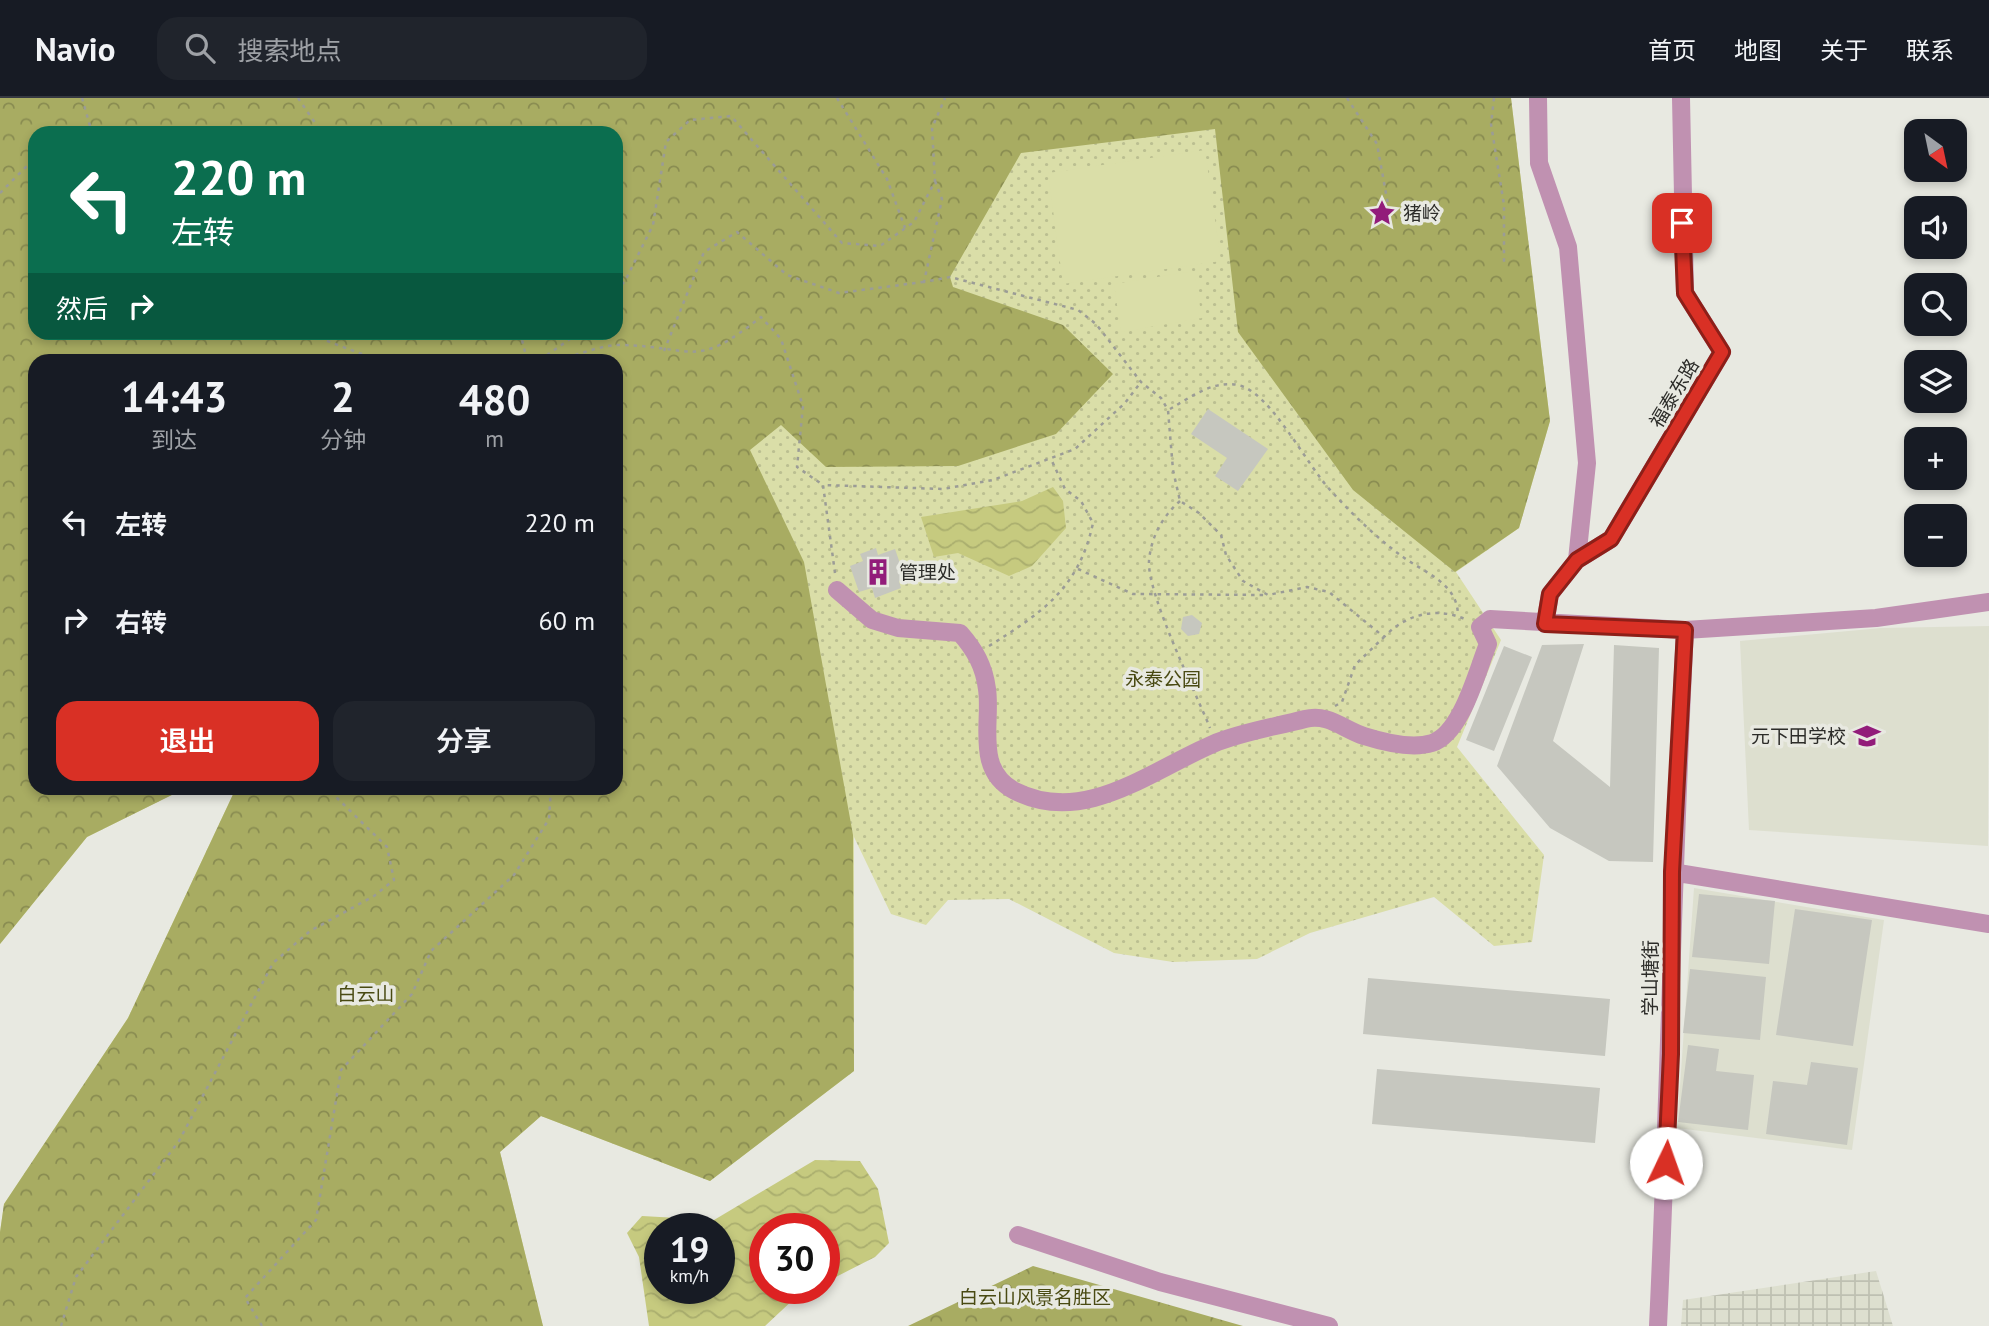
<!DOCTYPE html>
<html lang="zh">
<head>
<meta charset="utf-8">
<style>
	body { margin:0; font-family:"PT Sans","Noto Sans SC",sans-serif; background:#20242c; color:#f1f3f6; height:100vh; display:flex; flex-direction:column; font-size:26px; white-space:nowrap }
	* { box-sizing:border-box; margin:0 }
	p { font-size:23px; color:#9ea1a6 }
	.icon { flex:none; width:38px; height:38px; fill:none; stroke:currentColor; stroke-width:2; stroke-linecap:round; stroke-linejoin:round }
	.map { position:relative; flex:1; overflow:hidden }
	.sheet { position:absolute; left:28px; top:256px; width:595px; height:441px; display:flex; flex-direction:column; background:#171b24; border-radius:21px; box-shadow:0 4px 10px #0003 }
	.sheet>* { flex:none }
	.banner { position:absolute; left:28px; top:28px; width:595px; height:214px; border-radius:21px; box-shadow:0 4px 10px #0003; background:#0b6e4f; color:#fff; overflow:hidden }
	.needle { width:46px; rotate:147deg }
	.tools { position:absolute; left:1904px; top:21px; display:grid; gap:14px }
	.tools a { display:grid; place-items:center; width:63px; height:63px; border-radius:14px; background:#171b24; box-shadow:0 4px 10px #0003; font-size:35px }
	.speed { position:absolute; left:644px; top:1115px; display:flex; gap:14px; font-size:35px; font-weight:700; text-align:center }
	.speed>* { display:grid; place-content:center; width:91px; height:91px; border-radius:50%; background:#171b24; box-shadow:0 4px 10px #0003; line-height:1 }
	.speed small { font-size:18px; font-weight:400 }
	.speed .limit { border:10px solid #d22; background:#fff; color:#111 }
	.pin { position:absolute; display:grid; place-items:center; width:60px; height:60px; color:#fff; margin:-30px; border-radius:14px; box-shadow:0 4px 10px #0006 }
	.me { position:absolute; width:77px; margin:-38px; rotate:3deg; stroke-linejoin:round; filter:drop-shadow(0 0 5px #0008) }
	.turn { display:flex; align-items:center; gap:24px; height:147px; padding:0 28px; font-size:32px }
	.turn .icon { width:91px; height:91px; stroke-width:2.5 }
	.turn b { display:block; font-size:49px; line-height:60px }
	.then { display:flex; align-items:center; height:66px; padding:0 28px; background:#0003; gap:14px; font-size:26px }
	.eta { display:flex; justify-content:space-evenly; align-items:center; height:119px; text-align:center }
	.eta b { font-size:42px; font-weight:600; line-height:49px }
	.primary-button { display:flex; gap:14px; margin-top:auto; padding:14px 28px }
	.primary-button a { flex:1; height:80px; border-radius:21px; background:#d93025; color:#fff; font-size:28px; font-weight:600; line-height:80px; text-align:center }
	.primary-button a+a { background:#20242c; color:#f1f3f6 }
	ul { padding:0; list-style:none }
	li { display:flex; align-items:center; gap:21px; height:98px; padding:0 28px }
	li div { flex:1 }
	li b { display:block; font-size:26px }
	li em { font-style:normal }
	header { display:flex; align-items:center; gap:42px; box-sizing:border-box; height:98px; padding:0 35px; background:#171b24; border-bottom:2px solid #363941 }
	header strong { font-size:33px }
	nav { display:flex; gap:38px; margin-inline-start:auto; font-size:24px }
	.search { width:490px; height:63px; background:#20242c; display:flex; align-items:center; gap:18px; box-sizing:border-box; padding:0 24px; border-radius:21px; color:#9ea1a6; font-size:26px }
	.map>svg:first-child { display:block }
	.built { fill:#dddfcf }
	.industrial { fill:url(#industrial-grid) }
	.green { fill:url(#green-dots); fill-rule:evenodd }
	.forest { fill:url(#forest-crowns); fill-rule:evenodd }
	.pitch { fill:#dadea8 }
	.water { fill:url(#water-waves); fill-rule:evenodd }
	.building { fill:#c6c7bf }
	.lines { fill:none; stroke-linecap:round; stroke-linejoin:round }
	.path { stroke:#9b9c96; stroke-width:2.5; stroke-dasharray:3.5 5; stroke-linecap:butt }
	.minor { stroke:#c091b1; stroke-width:18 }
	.route-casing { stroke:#8d1f18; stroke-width:18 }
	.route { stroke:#d93025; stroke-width:12 }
	.labels { text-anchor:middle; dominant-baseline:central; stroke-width:7; stroke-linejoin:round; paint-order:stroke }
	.poi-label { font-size:19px; fill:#2c2c29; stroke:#e8e9e1; text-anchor:start }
	.street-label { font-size:19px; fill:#2c2c29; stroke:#e8e9e1 }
	.park-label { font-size:19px; fill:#494a12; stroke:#e8e9e1 }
</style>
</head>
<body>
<header>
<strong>Navio</strong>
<div class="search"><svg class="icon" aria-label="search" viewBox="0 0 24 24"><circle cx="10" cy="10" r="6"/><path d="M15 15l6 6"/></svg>搜索地点</div>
<nav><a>首页</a><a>地图</a><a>关于</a><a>联系</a></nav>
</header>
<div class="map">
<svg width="1989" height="1228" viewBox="0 0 1989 1228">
	<defs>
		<pattern id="industrial-grid" width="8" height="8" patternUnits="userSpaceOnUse" patternTransform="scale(1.75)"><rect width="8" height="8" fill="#dddfcf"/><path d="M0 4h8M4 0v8" fill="none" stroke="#bec0b2"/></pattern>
		<pattern id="green-dots" width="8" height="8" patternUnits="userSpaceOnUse" patternTransform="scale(1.75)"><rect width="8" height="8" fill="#dadea8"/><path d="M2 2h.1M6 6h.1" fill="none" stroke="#bbbf91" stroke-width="1.8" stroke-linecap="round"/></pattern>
		<pattern id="forest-crowns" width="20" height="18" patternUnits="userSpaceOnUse" patternTransform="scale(1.75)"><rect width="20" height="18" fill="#a8ac62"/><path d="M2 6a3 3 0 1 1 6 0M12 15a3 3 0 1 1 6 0" fill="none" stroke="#898c51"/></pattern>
		<pattern id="water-waves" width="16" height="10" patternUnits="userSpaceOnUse" patternTransform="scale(1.75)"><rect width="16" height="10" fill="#c6ca7f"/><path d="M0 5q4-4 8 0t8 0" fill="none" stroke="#aaae6e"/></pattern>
	</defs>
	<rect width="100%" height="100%" fill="#e8e9e1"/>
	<!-- built -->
	<path class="built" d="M1989,528L1988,748L1749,732L1740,543L1881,530Z
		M1694,790L1884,822L1852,1052L1677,1030Z"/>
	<!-- industrial -->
	<path class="industrial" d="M1876,1173L1893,1228H1681L1683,1202Z"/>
	<!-- green -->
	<path class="green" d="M0,0H1511L1550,323L1519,430L1456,474L1501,542L1457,649L1544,757L1532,844L1494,848L1434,799L1310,835L1257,861L1173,864L1114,855L1009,801L948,802L926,827L891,816L854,739V973L710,1083L541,1018L500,1054L543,1228H0V1134L4,1106L128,920L236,690H616V262H35V690H186L87,739L0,846ZM35,35H616V234H35Z"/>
	<!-- forest -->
	<path class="forest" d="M0,0H1511L1550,323L1519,430L1455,474L1353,392L1238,234L1215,31L1021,55L950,179L953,189L1063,227L1113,276L1056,336L958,368L826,369L781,327L750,352L804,464L853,737L854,973L710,1083L541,1018L500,1054L543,1228H0V1134L4,1106L128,920L236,690H616V262H35V690H186L87,739L0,846ZM35,35H616V234H35Z
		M1033,1168L1243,1228H908Z"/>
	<!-- pitch -->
	<path class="pitch" d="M1205,52L1221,163L1063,186L1048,75Z
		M1194,173L1202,220L1121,234L1114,186Z"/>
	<!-- water -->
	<path class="water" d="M1053,389L1063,403L1066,430L1032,468L1009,478L958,455L934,459L921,419L1022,403Z
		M815,1062L860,1063L878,1091L889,1145L875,1159L824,1185V1130H765V1190H814L796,1199L765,1228H649L639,1159L627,1135L642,1118L714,1122ZM660,1130H719V1190H660Z"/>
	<!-- building -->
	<path class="building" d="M1208,311L1268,351L1238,393L1215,378L1227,360L1191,336Z
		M876,450L878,457L895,451L905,480L899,483L901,490L875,500L872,490L859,494L850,468L863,463L860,456Z
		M1192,517L1202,525L1199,536L1188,538L1181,531L1183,519Z
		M1584,546L1553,643L1610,689L1614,547L1659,550L1653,764L1609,763L1550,730L1497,668L1542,547Z
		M1504,548L1532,559L1494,653L1466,642Z
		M1699,796L1775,803L1769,866L1692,859Z
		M1795,811L1872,822L1853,948L1776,937Z
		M1690,871L1766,879L1760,942L1683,935Z
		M1368,880L1610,901L1605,958L1363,936Z
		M1688,947L1719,951L1716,973L1754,977L1748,1032L1678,1024Z
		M1811,964L1858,970L1847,1047L1766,1036L1773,983L1807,987Z
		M1377,971L1600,990L1595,1045L1372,1026Z"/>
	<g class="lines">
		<!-- path -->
		<path class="path" d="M82,0L92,35
			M298,0L322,35
			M837,0L887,81L905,130
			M1347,0L1377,46L1389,112
			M1494,0L1491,26L1504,107V165
			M935,83L942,101L924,184L950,179L1078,212L1096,226L1141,284L1161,300L1168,312L1173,372L1180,403L1199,415L1221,437L1226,457L1243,483L1268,497L1307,489L1329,494L1384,539C1406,516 1437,508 1467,522
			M0,95L29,66L35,65
			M616,193L625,183L653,127L666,44L690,22L731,18L842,145L880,148L914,124L935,83L932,30L945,0
			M303,234L378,262
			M520,234L527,262
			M664,253L704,154L737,134L787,177L839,195L923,184
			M540,262L580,234
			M559,262C578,257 603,246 622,247C697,249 694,272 761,219L781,241L803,308L797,369L823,387
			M1170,311C1191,299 1213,282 1238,287C1270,293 1307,368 1332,394C1353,417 1378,441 1403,459C1427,476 1458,486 1458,518
			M1180,403C1162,419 1151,439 1149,463C1147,496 1196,595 1210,630
			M1078,471L1133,496L1265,497
			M835,475L823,387L943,391L993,382L1075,351L1125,305L1141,284
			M989,548C1043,514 1079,490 1093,425L1081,403L1065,391L1051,361
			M1335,608L1342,604L1355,567L1384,539
			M61,1228L76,1179L179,1043L273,865L310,833L374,798L394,782L387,749L335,698L336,690
			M262,1228L245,1200L316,1122L341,972L412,896L431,853L514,777L549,721L551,690"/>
		<!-- minor -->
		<path class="minor" d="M1538,0L1539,65L1568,149L1587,365L1577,462L1550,496L1545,526
			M1577,462L1611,441L1722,254L1685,195L1681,0
			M837,492L872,522L898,530L960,535C975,552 984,568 987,591C992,624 974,672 1015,693C1084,728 1150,673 1213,646C1241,634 1275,629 1305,621C1328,615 1343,631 1364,638C1383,644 1413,651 1432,645C1462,635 1477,573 1488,546L1480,529L1490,521L1685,532L1876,520L1989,504
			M1672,774L1989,826
			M1018,1137L1160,1184L1329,1228
			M1658,1228C1669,996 1673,764 1685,532"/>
	</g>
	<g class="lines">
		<defs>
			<path id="route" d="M1666,1065L1671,956L1672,774L1685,532L1545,526L1550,496L1577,462L1611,441L1722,254L1685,195L1682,125"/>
		</defs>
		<!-- route casing -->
		<use href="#route" class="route-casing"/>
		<!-- route -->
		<use href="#route" class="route"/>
	</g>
	<!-- icons -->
	<defs>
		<symbol id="sight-bare" viewBox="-9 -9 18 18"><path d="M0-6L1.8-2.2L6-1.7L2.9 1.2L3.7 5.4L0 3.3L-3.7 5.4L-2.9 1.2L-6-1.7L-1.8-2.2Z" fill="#921c7a" stroke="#e8e9e1" stroke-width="2.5" paint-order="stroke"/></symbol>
		<symbol id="building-bare" viewBox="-9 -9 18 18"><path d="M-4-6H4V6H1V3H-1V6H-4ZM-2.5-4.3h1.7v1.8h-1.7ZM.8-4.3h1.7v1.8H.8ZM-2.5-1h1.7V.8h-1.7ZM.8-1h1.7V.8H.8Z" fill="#921c7a" stroke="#e8e9e1" stroke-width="2.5" paint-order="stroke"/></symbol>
		<symbol id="school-bare" viewBox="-9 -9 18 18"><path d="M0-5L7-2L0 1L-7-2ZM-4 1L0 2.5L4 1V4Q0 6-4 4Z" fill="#921c7a" stroke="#e8e9e1" stroke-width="2.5" paint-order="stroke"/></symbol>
	</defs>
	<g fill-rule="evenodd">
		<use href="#sight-bare" x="1363" y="96" width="38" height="38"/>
		<use href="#building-bare" x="859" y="455" width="38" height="38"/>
		<use href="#school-bare" x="1848" y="619" width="38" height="38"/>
	</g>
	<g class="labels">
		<!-- poi labels -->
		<g class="poi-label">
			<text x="1403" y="115">猪岭</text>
			<text x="899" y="474">管理处</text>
			<text x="1846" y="638" text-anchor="end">元下田学校</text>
		</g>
		<!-- street labels -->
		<g class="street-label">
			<text transform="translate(1674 295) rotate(-59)">福泰东路</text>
			<text transform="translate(1650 880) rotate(-90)">学山塘街</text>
		</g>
		<!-- park labels -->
		<g class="park-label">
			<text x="1163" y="581">永泰公园</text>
			<text x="366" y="896">白云山</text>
			<text x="1035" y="1199">白云山风景名胜区</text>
		</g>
	</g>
</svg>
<div class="tools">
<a><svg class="needle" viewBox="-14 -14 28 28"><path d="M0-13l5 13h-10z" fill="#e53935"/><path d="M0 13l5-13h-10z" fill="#9ea1a6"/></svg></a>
<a><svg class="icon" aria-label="sound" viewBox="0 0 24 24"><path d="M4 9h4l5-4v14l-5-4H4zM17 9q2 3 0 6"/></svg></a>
<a><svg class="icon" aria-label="search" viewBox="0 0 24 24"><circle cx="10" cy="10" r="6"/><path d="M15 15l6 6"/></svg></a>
<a><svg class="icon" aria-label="layers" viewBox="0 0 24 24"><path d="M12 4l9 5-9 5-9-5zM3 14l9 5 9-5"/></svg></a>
<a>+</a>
<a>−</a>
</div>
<div class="speed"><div>19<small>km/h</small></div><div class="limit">30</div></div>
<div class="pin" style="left:1682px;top:125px;background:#d93025"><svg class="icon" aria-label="arrive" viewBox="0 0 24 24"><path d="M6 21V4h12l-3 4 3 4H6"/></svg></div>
<svg class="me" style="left:1666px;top:1065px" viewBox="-20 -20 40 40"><circle r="19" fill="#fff"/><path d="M0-13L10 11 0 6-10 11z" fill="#d93025"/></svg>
<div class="banner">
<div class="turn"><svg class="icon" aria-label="left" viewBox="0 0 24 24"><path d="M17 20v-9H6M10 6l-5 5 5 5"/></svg><div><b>220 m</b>左转</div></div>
<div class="then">然后<svg class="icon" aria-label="right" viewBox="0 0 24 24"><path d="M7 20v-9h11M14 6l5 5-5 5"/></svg></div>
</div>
<section class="sheet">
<div class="eta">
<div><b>14:43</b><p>到达</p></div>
<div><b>2</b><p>分钟</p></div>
<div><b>480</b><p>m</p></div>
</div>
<ul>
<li><svg class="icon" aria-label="left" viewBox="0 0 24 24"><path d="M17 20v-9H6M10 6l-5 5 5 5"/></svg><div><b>左转</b></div><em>220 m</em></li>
<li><svg class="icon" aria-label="right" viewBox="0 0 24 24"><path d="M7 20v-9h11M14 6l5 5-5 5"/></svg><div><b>右转</b></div><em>60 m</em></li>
</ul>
<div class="primary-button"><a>退出</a><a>分享</a></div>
</section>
</div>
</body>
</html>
